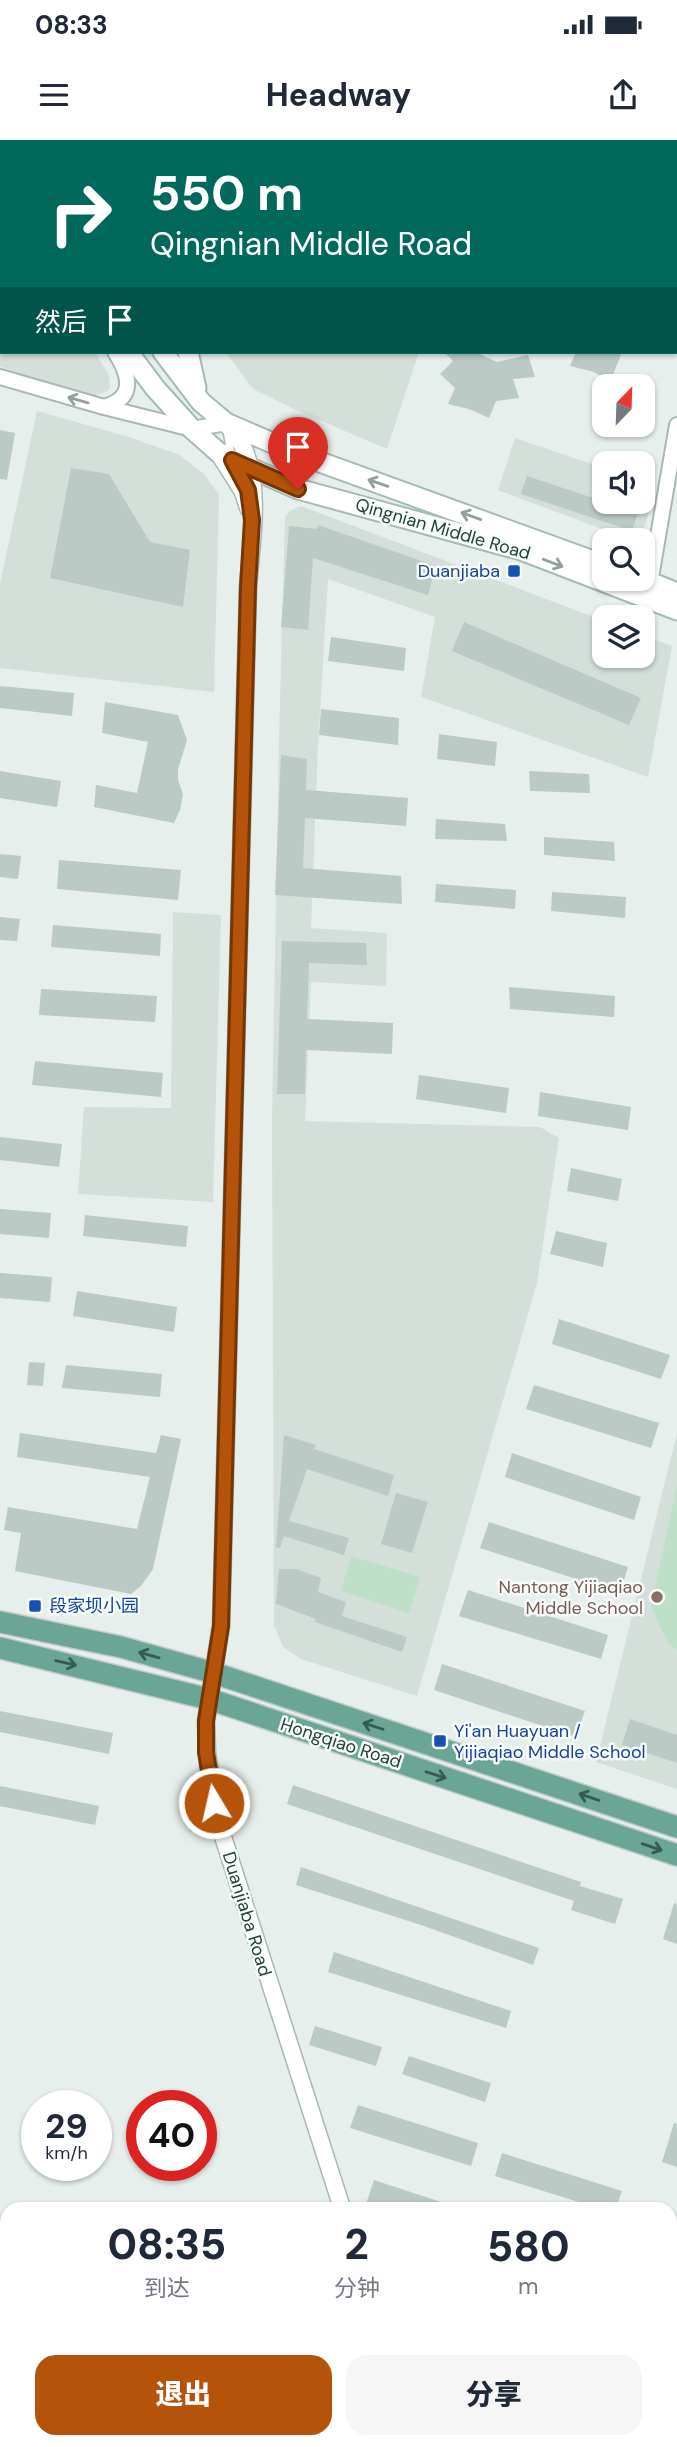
<!DOCTYPE html>
<html lang="zh">
<head>
<meta charset="utf-8">
<style>
	body { margin:0; font-family:"DM Sans","Noto Sans SC",sans-serif; background:#f6f6f7; color:#1f2937; height:100vh; display:flex; flex-direction:column; font-size:26px; white-space:nowrap }
	* { box-sizing:border-box; margin:0 }
	p { font-size:23px; color:#747a83 }
	.icon { flex:none; width:38px; height:38px; fill:none; stroke:currentColor; stroke-width:2; stroke-linecap:round; stroke-linejoin:round }
	.map { position:relative; flex:1; overflow:hidden }
	.drawer { position:absolute; left:0px; top:2062px; width:677px; height:247px; display:flex; flex-direction:column; background:#fff; border-radius:21px 21px 0 0; box-shadow:0 2px 5px #0004 }
	.drawer>* { flex:none }
	.hud { position:absolute; left:0px; top:0px; width:677px; height:214px; box-shadow:0 2px 5px #0004; background:#00695c; color:#fff; overflow:hidden }
	.needle { width:46px; rotate:23deg }
	.buttons { position:absolute; left:592px; top:234px; display:grid; gap:14px }
	.buttons a { display:grid; place-items:center; width:63px; height:63px; border-radius:14px; background:#fff; box-shadow:0 2px 5px #0004; font-size:35px }
	.speed { position:absolute; left:21px; top:1950px; display:flex; gap:14px; font-size:35px; font-weight:700; text-align:center }
	.speed>* { display:grid; place-content:center; width:91px; height:91px; border-radius:50%; background:#fff; box-shadow:0 2px 5px #0004; line-height:1 }
	.speed small { font-size:18px; font-weight:400 }
	.speed .limit { border:10px solid #d22; background:#fff; color:#111 }
	.pin { position:absolute; display:grid; place-items:center; width:60px; height:60px; color:#fff; margin:-72px -30px; border-radius:50% 50% 50% 0; rotate:-45deg; box-shadow:0 0 7px #0007 }
	.pin .icon { rotate:45deg }
	.me { position:absolute; width:77px; margin:-38px; rotate:351deg; stroke-linejoin:round; filter:drop-shadow(0 0 5px #0008) }
	.turn { display:flex; align-items:center; gap:24px; height:147px; padding:0 35px; font-size:32px }
	.turn .icon { width:91px; height:91px; stroke-width:2.5 }
	.turn b { display:block; font-size:49px; line-height:60px }
	.then { display:flex; align-items:center; height:66px; padding:0 35px; background:#0003; gap:14px; font-size:26px }
	.eta { display:flex; justify-content:space-evenly; align-items:center; height:119px; text-align:center }
	.eta b { font-size:42px; font-weight:800; line-height:49px }
	.button { display:flex; gap:14px; margin-top:auto; padding:14px 35px }
	.button a { flex:1; height:80px; border-radius:21px; background:#b45309; color:#fff; font-size:28px; font-weight:800; line-height:80px; text-align:center }
	.button a+a { background:#f6f6f7; color:#1f2937 }
	.status { display:flex; justify-content:space-between; align-items:center; height:49px; padding:0 35px; background:#fff; direction:ltr }
	.status svg { height:19px; fill:currentColor }
	header { display:flex; justify-content:space-between; align-items:center; height:91px; padding:0 35px; background:#fff; font-size:32px; font-weight:800 }
	.map>svg:first-child { display:block }
	.built { fill:#d4dfda }
	.green { fill:#bfe0c8 }
	.water { fill:#8ec9d4 }
	.building { fill:#bbcac4 }
	.lines { fill:none; stroke-linecap:round; stroke-linejoin:round }
	.service-casing { stroke:#a8b8b2; stroke-width:10 }
	.minor-casing { stroke:#a8b8b2; stroke-width:18 }
	.tertiary-casing { stroke:#a8b8b2; stroke-width:19 }
	.secondary-casing { stroke:#a4bbb3; stroke-width:23 }
	.primary-casing { stroke:#c2cac8; stroke-width:24 }
	.service { stroke:#fff; stroke-width:7 }
	.minor { stroke:#fff; stroke-width:14 }
	.tertiary { stroke:#fff; stroke-width:16 }
	.secondary { stroke:#fff; stroke-width:19 }
	.primary { stroke:#6aa596; stroke-width:21 }
	.oneway { stroke:#92a09c }
	.oneway2 { stroke:#365b51 }
	.route-casing { stroke:#753606; stroke-width:18 }
	.route { stroke:#b45309; stroke-width:12 }
	.transit-dot { fill:#1a4fb4; stroke:#f7fbf9; stroke-width:2.5 }
	.education-dot { fill:#8d6e63; stroke:#f7fbf9; stroke-width:2.5 }
	.labels { text-anchor:middle; dominant-baseline:central; stroke-width:5; stroke-linejoin:round; paint-order:stroke }
	.street-label { font-size:18px; fill:#24423a; stroke:#f7fbf9 }
	.transit-label { font-size:18px; fill:#164399; stroke:#f7fbf9; text-anchor:start }
	.education-label { font-size:18px; fill:#785e54; stroke:#f7fbf9; text-anchor:end }
</style>
</head>
<body>
<div class="status"><b>08:33</b><svg viewBox="0 0 49 12"><path d="M0 12V9h3v3zM5 12V6h3v6zM10 12V3h3v9zM15 12V0h3v12zM26 1h20v11H26zM47 4h2v5h-2z"/></svg></div>
<header><svg class="icon" aria-label="menu" viewBox="0 0 24 24"><path d="M4 6h16M4 12h16M4 18h16"/></svg>Headway<svg class="icon" aria-label="share" viewBox="0 0 24 24"><path d="M12 15V3M7 8l5-5 5 5M5 13v7h14v-7"/></svg></header>
<div class="map">
<svg width="677" height="2307" viewBox="0 0 677 2307">
	<rect width="100%" height="100%" fill="#e6efeb"/>
	<!-- built -->
	<path class="built" d="M249,0H388L249,2Z
		M576,0H677V60L676,2H576Z
		M0,55L2,212H95L109,235L110,247L108,251L93,256L0,227Z
		M226,212H419L387,309L296,270L253,249Z
		M37,271L126,296L180,315L205,335L219,355L214,552L0,528V444Z
		M515,298L604,328V362H642V341L654,345L646,383L640,394L629,399L498,350Z
		M301,366L604,481V516H642V495L672,506L648,637L421,557L435,477L328,439L318,604L311,788L387,793L386,846L311,842L305,981L540,987L559,998L537,1143L417,1556L301,1519L283,1507L274,1485L272,980L279,600L285,377L290,371Z
		M173,772L221,775L213,1062L78,1054L84,967L171,968Z
		M677,1293V1649L596,1622Z"/>
	<!-- green -->
	<path class="green" d="M677,1345V1510L667,1502L651,1466Z
		M351,1416L420,1437L409,1473L341,1451Z"/>
	<!-- water -->
	<path class="water" d="M388,0H576L387,2Z"/>
	<!-- building -->
	<path class="building" d="M444,212H475L497,222L528,215L535,237L513,239L519,258L496,261L489,278L469,269L448,264L455,248L440,234L453,221Z
		M576,212H622L611,240L591,231L570,226Z
		M0,290L15,293L7,340L0,339Z
		M71,328L109,334L150,402L190,410L183,467L50,438Z
		M527,336L638,373L632,391L521,354Z
		M318,385L436,426L428,455L313,418L308,490L281,487L289,386L317,389Z
		M464,482L641,558L629,585L452,511Z
		M331,497L406,508L404,531L328,521Z
		M0,546L74,553L72,576L0,568Z
		M105,562L178,575L187,600L178,629V640L183,654L180,670L174,683L94,667L96,645L137,653L148,602L102,593Z
		M321,569L399,578L398,605L319,595Z
		M439,594L497,602L495,626L437,619Z
		M281,615L307,619L306,650L408,658L406,686L305,678L303,728L401,736L402,764L275,755Z
		M0,631L61,641L57,667L0,658Z
		M529,631L589,634L590,653L530,651Z
		M436,679L505,684L507,701L435,699Z
		M544,697L614,702L615,721L544,715Z
		M0,714L21,716L18,739L0,737Z
		M59,720L181,730L178,760L57,749Z
		M436,744L516,750L515,769L435,762Z
		M552,752L626,757L625,778L551,771Z
		M0,777L20,779L17,801L0,800Z
		M53,785L161,794L160,816L51,807Z
		M282,801L366,803L367,825L309,823L307,879L393,883L392,914L306,910L305,954H277Z
		M509,847L615,856L614,877L510,869Z
		M41,849L157,856L155,882L39,875Z
		M35,921L163,933L161,957L32,945Z
		M419,935L509,948L506,973L416,959Z
		M540,952L631,967L628,990L538,976Z
		M0,997L62,1004L59,1027L0,1020Z
		M571,1028L622,1039L618,1061L567,1051Z
		M0,1069L51,1073L49,1098L0,1094Z
		M85,1075L188,1086L186,1107L83,1096Z
		M556,1091L607,1103L603,1127L550,1114Z
		M0,1133L52,1137L50,1162L0,1158Z
		M77,1151L177,1167L174,1192L73,1176Z
		M559,1179L670,1215L661,1239L552,1204Z
		M29,1222L45,1223L43,1246L27,1245Z
		M66,1225L162,1234L160,1257L62,1248Z
		M534,1245L659,1283L651,1308L526,1269Z
		M20,1293L156,1313L161,1295L181,1299L153,1429L141,1446L131,1454L15,1431L21,1393L4,1390L8,1367L137,1389L150,1337L17,1317Z
		M284,1295L316,1305L314,1309L394,1335L388,1356L307,1329L289,1381L349,1398L344,1415L284,1396L280,1408L276,1407Z
		M512,1313L641,1357L634,1380L505,1337Z
		M396,1353L428,1362L412,1413L381,1404Z
		M489,1382L628,1427L620,1453L480,1408Z
		M279,1429H296L321,1438L318,1452L346,1462L342,1476L407,1497L402,1512L315,1482L316,1479L276,1464Z
		M468,1450L608,1495L601,1519L459,1476Z
		M442,1524L585,1571L576,1597L434,1550Z
		M0,1571L113,1593L109,1614L0,1592Z
		M630,1579L677,1595V1623L622,1605Z
		M293,1645L581,1742L580,1746L623,1759L615,1784L571,1770L574,1761L287,1664Z
		M0,1646L99,1666L95,1685L0,1666Z
		M301,1727L539,1808L533,1825L421,1785L296,1745Z
		M674,1763L677,1764V1804L663,1799Z
		M334,1812L511,1871L506,1888L328,1832Z
		M315,1886L382,1907L376,1926L309,1905Z
		M409,1916L491,1943L485,1962L402,1934Z
		M358,1965L478,2003L471,2026L350,1988Z
		M674,1983L677,1984V2027L662,2022Z
		M502,2013L622,2051L616,2068H598L495,2036Z
		M374,2040L453,2066L452,2068H380L366,2064Z"/>
	<g class="lines">
		<defs>
			<path id="service" d="M676,0L677,3
				M227,290L231,316"/>
			<path id="minor" d="M0,237L104,267L192,289L226,283
				M104,267C137,258 129,234 115,212
				M649,449L677,285"/>
			<path id="tertiary" d="M226,284C233,292 241,301 245,311C261,352 251,404 248,447L221,1486L206,1581L207,1612L217,1678L342,2068
				M219,314L243,352L248,368
				M431,2301L433,2307"/>
			<path id="secondary" d="M3,0L4,2
				M33,0L34,2
				M176,2L177,0
				M201,2V0
				M128,212L155,248L192,289L218,312L232,320L298,349L521,410L677,470
				M163,212L201,262L226,283L298,314L604,425
				M188,212L196,248
				M642,439L677,453"/>
			<path id="primary" d="M0,1482L121,1507L214,1533L677,1687
				M0,1508L209,1559L677,1715"/>
		</defs>
		<!-- service casing -->
		<use href="#service" class="service-casing"/>
		<!-- minor casing -->
		<use href="#minor" class="minor-casing"/>
		<!-- tertiary casing -->
		<use href="#tertiary" class="tertiary-casing"/>
		<!-- secondary casing -->
		<use href="#secondary" class="secondary-casing"/>
		<!-- primary casing -->
		<use href="#primary" class="primary-casing"/>
		<!-- service -->
		<use href="#service" class="service"/>
		<!-- minor -->
		<use href="#minor" class="minor"/>
		<!-- tertiary -->
		<use href="#tertiary" class="tertiary"/>
		<!-- secondary -->
		<use href="#secondary" class="secondary"/>
		<!-- primary -->
		<use href="#primary" class="primary"/>
	</g>
	<!-- one-way arrows -->
	<defs><path id="oneway-shaft" d="M-6 0H5M1.5-3L5.5 0L1.5 3" fill="none" stroke-width="1.6" stroke-linecap="round" stroke-linejoin="round" transform="scale(1.75)"/></defs>
	<g class="oneway">
		<use href="#oneway-shaft" transform="translate(78 260) rotate(-164)"/>
		<use href="#oneway-shaft" transform="translate(378 343) rotate(-161)"/>
		<use href="#oneway-shaft" transform="translate(471 376) rotate(-160)"/>
		<use href="#oneway-shaft" transform="translate(553 423) rotate(21)"/>
	</g>
	<g class="oneway2">
		<use href="#oneway-shaft" transform="translate(149 1515) rotate(-164)"/>
		<use href="#oneway-shaft" transform="translate(66 1523) rotate(13)"/>
		<use href="#oneway-shaft" transform="translate(373 1586) rotate(-162)"/>
		<use href="#oneway-shaft" transform="translate(436 1635) rotate(18)"/>
		<use href="#oneway-shaft" transform="translate(589 1657) rotate(-161)"/>
		<use href="#oneway-shaft" transform="translate(652 1707) rotate(19)"/>
	</g>
	<g class="lines">
		<defs>
			<path id="route" d="M214,1663L206,1612V1581L221,1486L248,447L252,380L248,350L232,320L298,349"/>
		</defs>
		<!-- route casing -->
		<use href="#route" class="route-casing"/>
		<!-- route -->
		<use href="#route" class="route"/>
	</g>
	<!-- markers -->
	<g class="transit-dot">
		<rect x="507" y="424" width="14" height="14" rx="3.5"/>
		<rect x="28" y="1459" width="14" height="14" rx="3.5"/>
		<rect x="433" y="1594" width="14" height="14" rx="3.5"/>
	</g>
	<circle class="education-dot" cx="657" cy="1457" r="7"/>
	<g class="labels">
		<!-- street labels -->
		<g class="street-label">
			<text transform="translate(443 389) rotate(16)">Qingnian Middle Road</text>
			<text transform="translate(341 1603) rotate(18)">Hongqiao Road</text>
			<text transform="translate(247 1774) rotate(73)">Duanjiaba Road</text>
		</g>
		<!-- transit labels -->
		<g class="transit-label">
			<text x="500" y="431" text-anchor="end">Duanjiaba</text>
			<text x="49" y="1466">段家坝小园</text>
			<text x="454" y="1591">Yi'an Huayuan /<tspan x="454" dy="21">Yijiaqiao Middle School</tspan></text>
		</g>
		<!-- education labels -->
		<g class="education-label">
			<text x="643" y="1447">Nantong Yijiaqiao<tspan x="643" dy="21">Middle School</tspan></text>
		</g>
	</g>
</svg>
<div class="buttons">
<a><svg class="needle" viewBox="-14 -14 28 28"><path d="M0-13l5 13h-10z" fill="#e53935"/><path d="M0 13l5-13h-10z" fill="#747a83"/></svg></a>
<a><svg class="icon" aria-label="sound" viewBox="0 0 24 24"><path d="M4 9h4l5-4v14l-5-4H4zM17 9q2 3 0 6"/></svg></a>
<a><svg class="icon" aria-label="search" viewBox="0 0 24 24"><circle cx="10" cy="10" r="6"/><path d="M15 15l6 6"/></svg></a>
<a><svg class="icon" aria-label="layers" viewBox="0 0 24 24"><path d="M12 4l9 5-9 5-9-5zM3 14l9 5 9-5"/></svg></a>
</div>
<div class="speed"><div>29<small>km/h</small></div><div class="limit">40</div></div>
<div class="pin" style="left:298px;top:349px;background:#d93025"><svg class="icon" aria-label="arrive" viewBox="0 0 24 24"><path d="M6 21V4h12l-3 4 3 4H6"/></svg></div>
<svg class="me" style="left:214px;top:1663px" viewBox="-20 -20 40 40"><circle r="17" fill="#b45309" stroke="#fff" stroke-width="3"/><path d="M0-11L8 9 0 5-8 9z" fill="#fff"/></svg>
<div class="hud">
<div class="turn"><svg class="icon" aria-label="right" viewBox="0 0 24 24"><path d="M7 20v-9h11M14 6l5 5-5 5"/></svg><div><b>550 m</b>Qingnian Middle Road</div></div>
<div class="then">然后<svg class="icon" aria-label="arrive" viewBox="0 0 24 24"><path d="M6 21V4h12l-3 4 3 4H6"/></svg></div>
</div>
<section class="drawer">
<div class="eta">
<div><b>08:35</b><p>到达</p></div>
<div><b>2</b><p>分钟</p></div>
<div><b>580</b><p>m</p></div>
</div>
<div class="button"><a>退出</a><a>分享</a></div>
</section>
</div>
</body>
</html>
